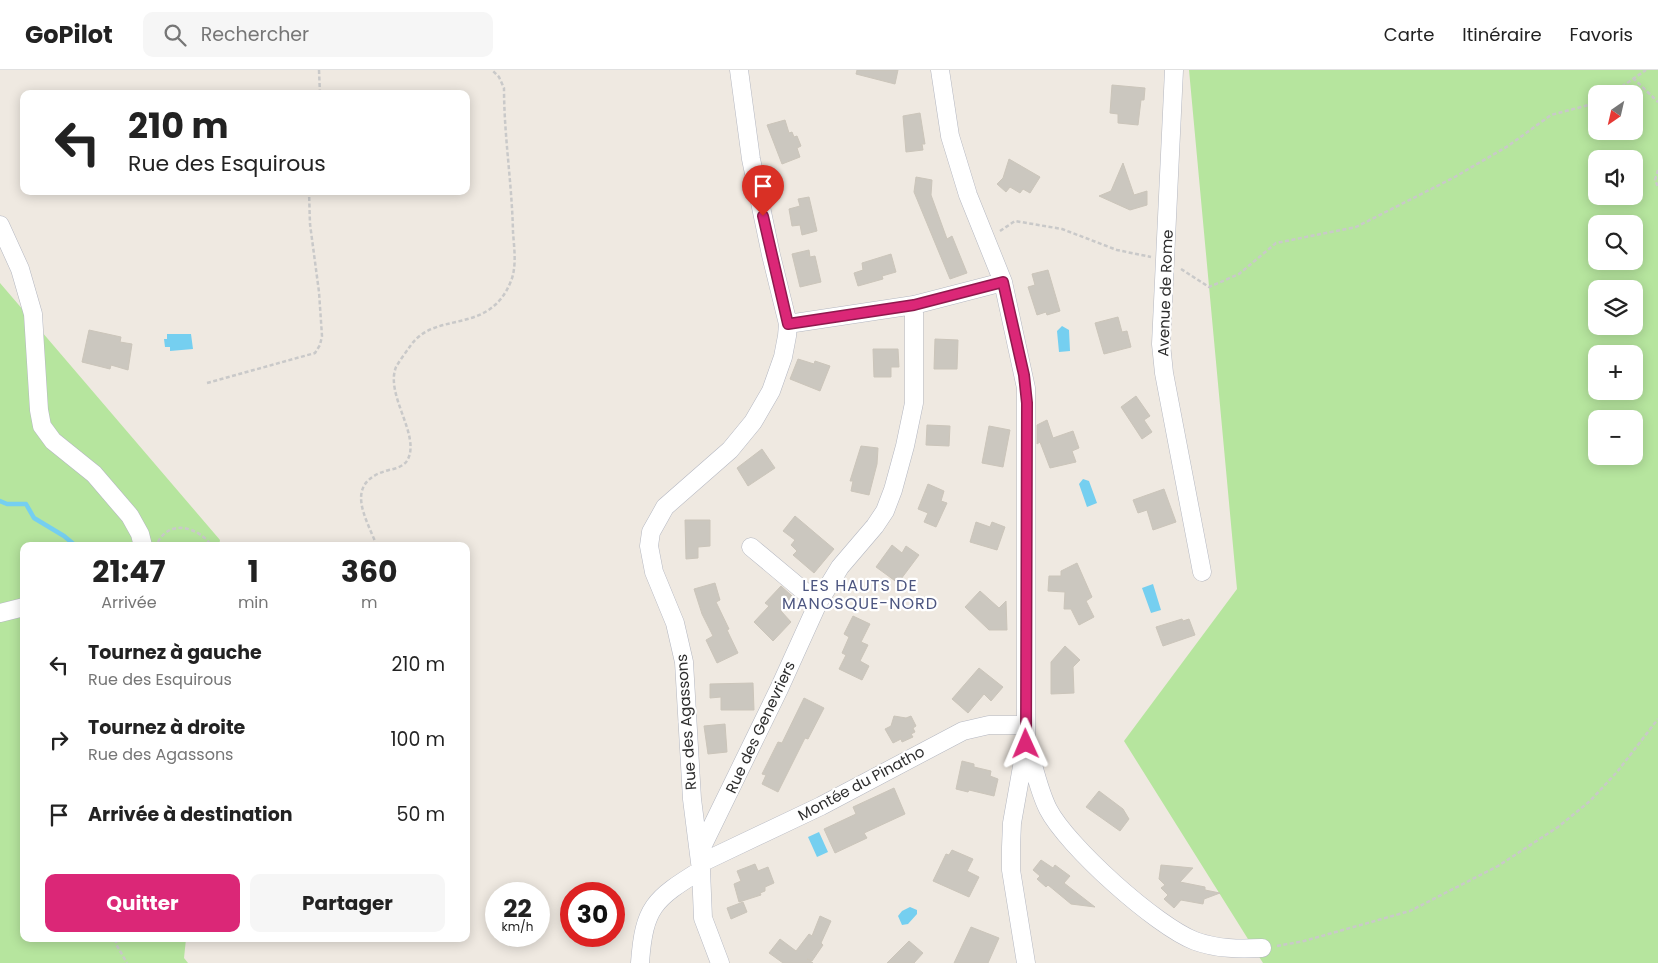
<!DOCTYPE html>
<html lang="fr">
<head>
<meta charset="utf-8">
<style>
	body { margin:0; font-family:Poppins,sans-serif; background:#f6f6f6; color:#222; height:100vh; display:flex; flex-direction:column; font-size:19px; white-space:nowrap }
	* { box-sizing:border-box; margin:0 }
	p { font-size:16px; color:#767676 }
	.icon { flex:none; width:28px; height:28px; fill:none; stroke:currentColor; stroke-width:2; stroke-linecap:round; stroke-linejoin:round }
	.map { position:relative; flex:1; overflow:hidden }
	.panel { position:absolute; left:20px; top:472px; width:450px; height:400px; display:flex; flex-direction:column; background:#fff; border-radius:10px; box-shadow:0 2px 12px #0003 }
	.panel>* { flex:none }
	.banner { position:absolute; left:20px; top:20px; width:450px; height:105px; border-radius:10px; box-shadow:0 2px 12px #0003; background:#fff; color:#222; overflow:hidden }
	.needle { width:32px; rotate:214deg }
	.fabs { position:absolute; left:1588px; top:15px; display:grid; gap:10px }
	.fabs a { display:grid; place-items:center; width:55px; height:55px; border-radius:10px; background:#fff; box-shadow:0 2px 12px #0003; font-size:25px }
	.speed { position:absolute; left:485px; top:812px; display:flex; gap:10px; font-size:25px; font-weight:700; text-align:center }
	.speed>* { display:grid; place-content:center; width:65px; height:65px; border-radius:50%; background:#fff; box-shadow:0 2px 12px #0003; line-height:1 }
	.speed small { font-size:12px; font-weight:400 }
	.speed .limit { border:8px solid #d22; background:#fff; color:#111 }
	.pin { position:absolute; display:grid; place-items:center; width:42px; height:42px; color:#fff; margin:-51px -21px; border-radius:50% 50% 50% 0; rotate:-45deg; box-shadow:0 0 5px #0007 }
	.pin .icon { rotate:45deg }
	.me { position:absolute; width:55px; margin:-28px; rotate:359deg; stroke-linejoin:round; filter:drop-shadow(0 0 4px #0008) }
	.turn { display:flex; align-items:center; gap:18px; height:105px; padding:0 25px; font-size:22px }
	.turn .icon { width:65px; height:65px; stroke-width:2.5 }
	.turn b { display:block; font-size:35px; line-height:42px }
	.eta { display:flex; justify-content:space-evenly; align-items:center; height:85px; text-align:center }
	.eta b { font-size:30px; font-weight:700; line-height:35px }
	.button { display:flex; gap:10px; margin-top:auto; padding:10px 25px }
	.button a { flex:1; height:58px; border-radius:10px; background:#db2777; color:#fff; font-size:20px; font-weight:700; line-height:58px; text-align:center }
	.button a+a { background:#f6f6f6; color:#222 }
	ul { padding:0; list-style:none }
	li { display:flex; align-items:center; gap:15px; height:75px; padding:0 25px }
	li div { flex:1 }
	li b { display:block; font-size:19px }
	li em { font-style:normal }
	header { display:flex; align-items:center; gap:30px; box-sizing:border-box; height:70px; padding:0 25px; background:#fff; border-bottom:1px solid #e0e0e0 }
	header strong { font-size:24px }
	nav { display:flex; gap:28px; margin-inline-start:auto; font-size:18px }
	.search { width:350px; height:45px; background:#f6f6f6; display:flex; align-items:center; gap:12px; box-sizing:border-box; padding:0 18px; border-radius:10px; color:#767676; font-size:19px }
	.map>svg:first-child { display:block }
	.green { fill:#b6e59e; fill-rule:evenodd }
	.water { fill:#75cff0 }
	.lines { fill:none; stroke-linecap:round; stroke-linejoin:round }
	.stream { stroke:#75cff0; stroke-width:4.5 }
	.building { fill:#cbc7bf; stroke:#cbc5ba }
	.street-casing { stroke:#b4b7c1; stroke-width:19 }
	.path { stroke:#c9c9c9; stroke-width:2.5; stroke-dasharray:4 2.5; stroke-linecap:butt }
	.street { stroke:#fff; stroke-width:18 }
	.route-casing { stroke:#8e194d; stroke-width:12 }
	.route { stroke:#db2777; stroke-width:9 }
	.labels { text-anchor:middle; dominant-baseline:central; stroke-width:4.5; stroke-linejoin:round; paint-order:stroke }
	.street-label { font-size:15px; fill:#2e2e2e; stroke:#fff }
	.neighbourhood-label { font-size:16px; letter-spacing:1px; fill:#4d5680; stroke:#fff }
</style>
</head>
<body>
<header>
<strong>GoPilot</strong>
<div class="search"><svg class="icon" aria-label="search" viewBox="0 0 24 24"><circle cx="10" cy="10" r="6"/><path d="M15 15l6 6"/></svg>Rechercher</div>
<nav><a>Carte</a><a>Itinéraire</a><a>Favoris</a></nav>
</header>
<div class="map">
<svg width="1658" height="893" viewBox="0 0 1658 893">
	<rect width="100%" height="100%" fill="#efe9e1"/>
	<!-- green -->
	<path class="green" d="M1189,0H1658V893H1263L1124,671L1237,519ZM1596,24H1634V61H1596ZM1596,89H1634V126H1596ZM1596,154H1634V191H1596ZM1596,219H1634V256H1596ZM1596,284H1634V321H1596ZM1596,349H1634V386H1596Z
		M0,213L220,470L219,476H24V869H186L184,888L188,893H0Z"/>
	<!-- water -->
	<path class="water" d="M1062,256L1069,260L1070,281L1059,282L1057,261Z
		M167,264H191L193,279L170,281V277H165L164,269H167Z
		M1083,409L1089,411L1097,433L1087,437L1079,414Z
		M1153,514L1161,540L1151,543L1142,518Z
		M819,762L828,782L817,787L808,767Z
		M910,837L917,840V844L908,854L902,855L898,846L902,841Z"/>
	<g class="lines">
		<!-- stream -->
		<path class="stream" d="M0,431L7,434H26L34,448L64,466L76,476"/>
	</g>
	<!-- building -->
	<path class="building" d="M857,0H898L895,14L856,4Z
		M1112,15L1145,18L1144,30H1141L1138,55L1118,53V44L1110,43Z
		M920,43L925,74H922L923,80L906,82L903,46Z
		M785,50L789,63L792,62L794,67L797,66L801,76L797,78L800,87L782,94L767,55Z
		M1009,89L1040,107L1030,123L1023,119L1020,123L1010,117L1006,122L997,114L1003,108Z
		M1123,93L1134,125L1147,121V135L1130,140L1099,126L1111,121Z
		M916,107L932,110L931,125L947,169L952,166L967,203L950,209L914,122Z
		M809,127L817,161L802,165L800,155L792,156L789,139L800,136L798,129Z
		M809,180L810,187L815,186L821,212L800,217L792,184Z
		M891,184L896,202L882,206L883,209L858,216L854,203L863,200L862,193Z
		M1048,200L1060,241L1047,245L1046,242L1037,245L1028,217L1035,215L1032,204Z
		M1118,247L1122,262L1127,261L1131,277L1104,284L1095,253Z
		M89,260L121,267L120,272L132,274L128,300L111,295L110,299L82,292Z
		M935,269L958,270L957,299H934Z
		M873,279H898L899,297H891V307H874Z
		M798,289L814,294L815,291L830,296L820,321L790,309Z
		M1136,326L1150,346L1144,350L1152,362L1142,369L1121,337Z
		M1047,350L1053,368L1073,361L1079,378L1072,381L1076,392L1050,398L1040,372L1037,374V355Z
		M927,355L950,356L949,376L926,375Z
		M989,356L1010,360L1003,397L982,393Z
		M861,376L878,378L877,394L869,425L851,421L853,411H850Z
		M762,379L775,398L748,416L737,398Z
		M928,414L944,421L941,431L947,433L936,457L924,452L928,443L918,439Z
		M1164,419L1176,452L1153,460L1147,440L1138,443L1133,430Z
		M795,446L834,479L814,503L793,485L797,481L791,475L795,470L783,461Z
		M685,450H710V476L698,477V488L686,489Z
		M976,452L990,457L992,452L1005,457L997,480L970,472Z
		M892,475L902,483L906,476L919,485L898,513L876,497Z
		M1077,493L1092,527L1086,531L1094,547L1079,555L1071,539H1064L1065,522L1048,521L1049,506H1061V501Z
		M715,513L720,530L716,532L729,559L727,560L738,583L717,593L706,570L713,566L702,544L694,519Z
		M781,516L792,526L781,541L791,552L773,571L754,552L769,536L765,533Z
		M980,521L999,538L1006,531L1007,560H989L965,537Z
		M853,546L870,554L861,572L868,575L860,591L869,596L862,610L839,599L846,585L842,583L849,567L844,564Z
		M1182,549L1183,551L1189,549L1195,565L1163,576L1156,557Z
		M1065,576L1080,590L1073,597L1074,623L1051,624V592Z
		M979,598L1003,617L991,631L984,624L968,643L952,629Z
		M753,613L754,640H721V627L710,628V614Z
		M804,628L824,638L808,669L805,668L778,722L762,714L766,705L762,704L778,672L782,673Z
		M894,646L906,648L911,646L916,656L913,658L915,662L911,664L913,667L902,672L901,669L893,673L885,659L891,656Z
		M725,654L727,682L708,684L704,656Z
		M962,691L974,694V697L991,701L990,706L998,709L994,726L969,720L968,722L956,719Z
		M894,718L905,744L864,763L867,768L835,783L824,759L856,744L853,737Z
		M1099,721L1123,739L1129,749L1120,761L1086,737Z
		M952,780L973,789L967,801L979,807L969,827L933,811L946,784L949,785Z
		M1041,790L1053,798L1055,795L1070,806L1064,813L1095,837L1071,834L1048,815L1046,817L1037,809L1040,806L1033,800Z
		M755,794L758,801L768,797L774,813L765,817V821L760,823L761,825L739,832L734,814L741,811L737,801Z
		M1161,795L1193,798L1180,812L1205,817V820L1220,823L1204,829L1203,834L1181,830L1174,838L1164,829L1168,825L1161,818L1165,815L1159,809Z
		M743,832L747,842L731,849L727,838Z
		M820,846L831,851L821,873L823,875L812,891L807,889L813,893H783L769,883L780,869L796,881L809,864L812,866Z
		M971,857L999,868L988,893H954Z
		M909,871L923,883L914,893H887Z"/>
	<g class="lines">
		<defs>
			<path id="street" d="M940,0L950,66L968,125L1003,212L1026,318V674L1012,753L1011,777V800L1026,893
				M1174,0L1161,274L1164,303L1202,502
				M0,155L20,199L33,244L39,340L42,356L53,371L94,404L130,446L140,464L143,476
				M788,254L914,235L1003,212
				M751,477L818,533
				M0,543L24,537
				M1027,674C1034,696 1038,719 1048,739C1067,776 1156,856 1195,871C1217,879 1239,879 1262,878
				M700,781L779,619L818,533L840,497L875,456L885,441L893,420L905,376L914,333V235
				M701,793L821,736L963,661L989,655H1026
				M701,800L703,848L720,893
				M640,893C644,837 654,829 701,800L692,729L684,592L675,553L654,502L649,476L651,462L665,437L730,380L753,352L771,321L783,287L787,266L788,254L771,185L751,89L739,0"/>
		</defs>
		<!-- street casing -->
		<use href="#street" class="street-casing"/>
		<!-- path -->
		<path class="path" d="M319,0L320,24
			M1633,8L1658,32
			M1611,24L1646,0
			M1658,100L1655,110L1658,117
			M1000,161L1015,151L1062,159L1117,180L1151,187
			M1181,199L1209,217L1239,204L1276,173L1356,157L1453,108L1508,76L1551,45L1596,33
			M207,313L315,283L320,275L322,266L319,222L310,154L309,121
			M158,472C171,448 199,458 212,476
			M377,476C365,446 343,412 389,400C395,399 405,396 408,389C420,364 385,325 396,297C400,290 406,282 411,275C436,240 489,266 511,211C517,196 514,177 513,162C512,114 504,66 504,18L499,7L492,0
			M116,869V874L127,893
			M1277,876L1304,871L1410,841L1498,796L1558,757L1590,731L1617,702L1658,649"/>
		<!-- street -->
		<use href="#street" class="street"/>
	</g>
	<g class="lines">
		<defs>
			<path id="route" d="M763,146L788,254L914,235L1003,212L1024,305L1027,333L1026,674"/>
		</defs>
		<!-- route casing -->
		<use href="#route" class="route-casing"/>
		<!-- route -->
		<use href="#route" class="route"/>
	</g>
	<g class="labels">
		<!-- street labels -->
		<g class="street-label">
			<text transform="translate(1165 223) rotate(-88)">Avenue de Rome</text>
			<text transform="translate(686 652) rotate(-94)">Rue des Agassons</text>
			<text transform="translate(760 657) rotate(-65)">Rue des Genevriers</text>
			<text transform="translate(861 713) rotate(-28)">Montée du Pinatho</text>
		</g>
		<!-- neighbourhood labels -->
		<g class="neighbourhood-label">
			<text x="860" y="515">LES HAUTS DE<tspan x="860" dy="18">MANOSQUE-NORD</tspan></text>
		</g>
	</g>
</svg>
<div class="fabs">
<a><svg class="needle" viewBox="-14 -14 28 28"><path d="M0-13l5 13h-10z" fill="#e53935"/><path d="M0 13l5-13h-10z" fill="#767676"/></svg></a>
<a><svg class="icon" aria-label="sound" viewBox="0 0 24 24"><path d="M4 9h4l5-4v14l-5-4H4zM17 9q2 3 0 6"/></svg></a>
<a><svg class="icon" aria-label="search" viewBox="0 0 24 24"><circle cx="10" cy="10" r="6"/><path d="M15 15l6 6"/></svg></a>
<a><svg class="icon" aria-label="layers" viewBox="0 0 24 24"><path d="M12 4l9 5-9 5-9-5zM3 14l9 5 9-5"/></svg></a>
<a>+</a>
<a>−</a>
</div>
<div class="speed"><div>22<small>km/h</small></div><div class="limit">30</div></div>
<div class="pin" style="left:763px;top:146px;background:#d93025"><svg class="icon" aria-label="arrive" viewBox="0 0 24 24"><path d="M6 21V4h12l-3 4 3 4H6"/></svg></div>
<svg class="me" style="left:1026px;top:674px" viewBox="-20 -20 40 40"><path d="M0-17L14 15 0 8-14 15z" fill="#db2777" stroke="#fff" stroke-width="4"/></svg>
<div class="banner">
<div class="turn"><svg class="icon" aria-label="left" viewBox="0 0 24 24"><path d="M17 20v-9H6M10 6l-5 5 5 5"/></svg><div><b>210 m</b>Rue des Esquirous</div></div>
</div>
<section class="panel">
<div class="eta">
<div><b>21:47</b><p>Arrivée</p></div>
<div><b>1</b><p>min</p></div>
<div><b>360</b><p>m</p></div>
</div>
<ul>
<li><svg class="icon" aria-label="left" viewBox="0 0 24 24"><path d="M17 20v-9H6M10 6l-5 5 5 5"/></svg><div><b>Tournez à gauche</b><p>Rue des Esquirous</p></div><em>210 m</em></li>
<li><svg class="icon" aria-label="right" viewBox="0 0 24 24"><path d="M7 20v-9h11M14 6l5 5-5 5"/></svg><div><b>Tournez à droite</b><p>Rue des Agassons</p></div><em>100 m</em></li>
<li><svg class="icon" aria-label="arrive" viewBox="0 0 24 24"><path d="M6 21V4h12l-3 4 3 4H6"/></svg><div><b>Arrivée à destination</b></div><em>50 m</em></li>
</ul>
<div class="button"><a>Quitter</a><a>Partager</a></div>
</section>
</div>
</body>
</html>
